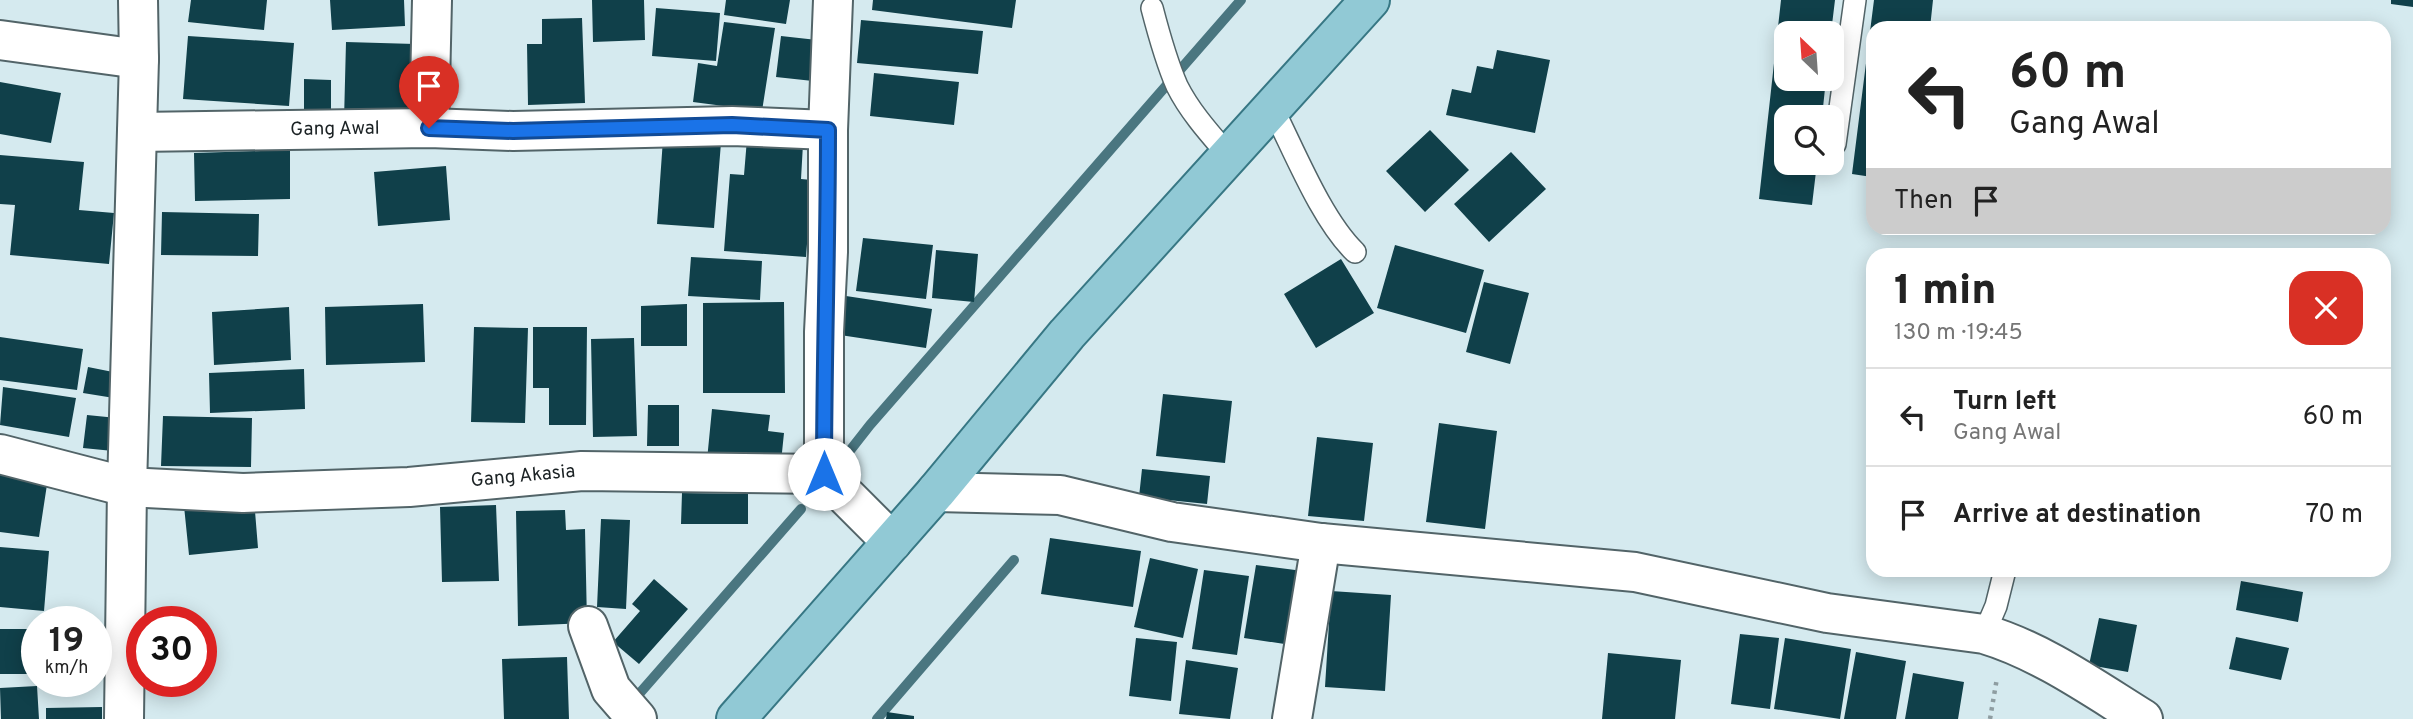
<!DOCTYPE html>
<html lang="en">
<head>
<meta charset="utf-8">
<style>
	body { margin:0; font-family:Overpass,sans-serif; background:#f6f6f6; color:#222; height:100vh; display:flex; flex-direction:column; font-size:26px; white-space:nowrap }
	* { box-sizing:border-box; margin:0 }
	p { font-size:23px; color:#767676 }
	.icon { flex:none; width:38px; height:38px; fill:none; stroke:currentColor; stroke-width:2; stroke-linecap:round; stroke-linejoin:round }
	.map { position:relative; flex:1; overflow:hidden }
	.details { position:absolute; left:1866px; top:248px; width:525px; height:329px; display:flex; flex-direction:column; background:#fff; border-radius:21px; box-shadow:0 4px 18px #0003 }
	.details>* { flex:none }
	.hud { position:absolute; left:1866px; top:21px; width:525px; height:214px; border-radius:21px; box-shadow:0 4px 18px #0003; background:#fff; color:#222; overflow:hidden }
	.needle { width:46px; rotate:335deg }
	.tools { position:absolute; left:1774px; top:21px; display:grid; gap:14px }
	.tools a { display:grid; place-items:center; width:70px; height:70px; border-radius:14px; background:#fff; box-shadow:0 4px 18px #0003; font-size:35px }
	.speed { position:absolute; left:21px; top:606px; display:flex; gap:14px; font-size:35px; font-weight:700; text-align:center }
	.speed>* { display:grid; place-content:center; width:91px; height:91px; border-radius:50%; background:#fff; box-shadow:0 4px 18px #0003; line-height:1 }
	.speed small { font-size:18px; font-weight:400 }
	.speed .limit { border:10px solid #d22; background:#fff; color:#111 }
	.pin { position:absolute; display:grid; place-items:center; width:60px; height:60px; color:#fff; margin:-72px -30px; border-radius:50% 50% 50% 0; rotate:-45deg; box-shadow:0 0 7px #0007 }
	.pin .icon { rotate:45deg }
	.me { position:absolute; width:77px; margin:-38px; rotate:0deg; stroke-linejoin:round; filter:drop-shadow(0 0 5px #0008) }
	.turn { display:flex; align-items:center; gap:24px; height:147px; padding:0 28px; font-size:32px }
	.turn .icon { width:91px; height:91px; stroke-width:2.5 }
	.turn b { display:block; font-size:49px; line-height:60px }
	.then { display:flex; align-items:center; height:66px; padding:0 28px; background:#0003; gap:14px; font-size:26px }
	.round { display:grid; place-items:center; flex:none; width:74px; height:74px; border-radius:21px; background:#f6f6f6 }
	.headline { display:flex; align-items:center; justify-content:space-between; height:119px; padding:0 28px }
	h1 { font-size:42px; font-weight:800; line-height:52px }
	ul { padding:0; list-style:none }
	li { display:flex; align-items:center; gap:21px; height:98px; padding:0 28px; border-top:2px solid #e0e0e0 }
	li div { flex:1 }
	li b { display:block; font-size:26px }
	li em { font-style:normal }
	.map>svg:first-child { display:block }
	.lines { fill:none; stroke-linecap:round; stroke-linejoin:round }
	.stream { stroke:#4a7680; stroke-width:10 }
	.building { fill:#10404a }
	.lane-casing { stroke:#526468; stroke-width:24 }
	.street-casing { stroke:#526468; stroke-width:42 }
	.primary-casing { stroke:#377784; stroke-width:42 }
	.path { stroke:#8e9da1; stroke-width:4.5; stroke-dasharray:3.5 5; stroke-linecap:butt }
	.lane { stroke:#fff; stroke-width:21 }
	.street { stroke:#fff; stroke-width:38 }
	.primary { stroke:#91c9d5; stroke-width:38 }
	.route-casing { stroke:#114b97; stroke-width:18 }
	.route { stroke:#1a73e8; stroke-width:12 }
	.labels { text-anchor:middle; dominant-baseline:central; stroke-width:7; stroke-linejoin:round; paint-order:stroke }
	.street-label { font-size:19px; fill:#1a2123; stroke:#fff }
</style>
</head>
<body>
<div class="map">
<svg width="2413" height="719" viewBox="0 0 2413 719">
	<rect width="100%" height="100%" fill="#d5eaef"/>
	<g class="lines">
		<!-- stream -->
		<path class="stream" d="M841,462L870,425L1241,0
			M632,702L801,509
			M877,719L1014,560"/>
	</g>
	<!-- building -->
	<path class="building" d="M191,0H267L264,30L188,22Z
		M330,0H404L405,26L332,30Z
		M592,0H644L645,40L593,42Z
		M726,0H790L786,24L724,15Z
		M873,0H1016L1012,28L872,10Z
		M1781,0H1835L1831,33H1787V79H1826L1822,117H1787V163H1817L1812,205L1759,199Z
		M1874,0H1933L1930,28H1872V177L1852,174Z
		M2391,0H2413V7L2391,4Z
		M656,8L720,13L716,61L652,56Z
		M582,18L585,103L528,105L527,44H542V19Z
		M861,20L983,31L978,74L857,63Z
		M724,22L775,28L762,111L693,102L698,63L717,66Z
		M188,36L294,43L289,106L183,99Z
		M781,36L826,41L822,82L776,77Z
		M346,42L415,44L413,121L344,120Z
		M1497,50L1550,60L1535,133L1446,115L1452,89L1471,93L1477,66L1493,69Z
		M874,73L959,82L954,125L870,116Z
		M304,79L331,80V120H304Z
		M0,82L61,93L51,143L0,134Z
		M1430,130L1469,170L1425,212L1386,171Z
		M663,139L721,143L714,228L657,224Z
		M747,139L803,144L801,179L812,180L806,257L724,251L730,174L744,175Z
		M290,150V199L195,201L194,153Z
		M1511,152L1546,189L1489,242L1454,204Z
		M0,155L84,162L79,210L114,213L109,264L10,255L15,205L0,204Z
		M446,166L450,220L378,226L374,172Z
		M162,212L259,214L258,256L161,255Z
		M863,238L933,245L926,299L856,291Z
		M1395,245L1484,270L1466,333L1377,308Z
		M936,250L978,254L974,302L932,298Z
		M691,257L762,261L760,300L688,296Z
		M1341,259L1374,313L1316,348L1284,294Z
		M1484,282L1529,293L1510,364L1466,352Z
		M846,296L932,309L926,348L840,335Z
		M784,302L785,393H703V303Z
		M423,304L425,362L326,365L325,307Z
		M687,304V346H641V306Z
		M289,307L291,360L214,365L212,312Z
		M474,327L528,328L525,423L471,422Z
		M533,327H587L586,425H549V388H533Z
		M0,337L83,349L77,390L0,380Z
		M634,338L637,436L593,437L591,339Z
		M88,367L118,373L114,398L83,393Z
		M304,369L305,409L210,413L209,373Z
		M3,387L76,398L69,437L0,425Z
		M1163,394L1232,401L1225,463L1156,456Z
		M648,405H679V446H647Z
		M712,409L770,415L768,431L784,433L781,462L707,460Z
		M87,415L127,419L123,452L83,448Z
		M163,416L252,418L251,467L161,466Z
		M1439,423L1497,431L1485,529L1426,522Z
		M1317,437L1373,443L1364,521L1308,516Z
		M1142,469L1210,476L1207,504L1139,497Z
		M0,471L48,478L39,537L0,532Z
		M682,493L748,494V524H681Z
		M254,499L258,548L189,555L184,506Z
		M496,505L499,581L442,582L440,507Z
		M565,510L566,530L585,529L587,623L518,626L516,511Z
		M601,519L630,520L626,609L597,607Z
		M1050,538L1141,551L1133,607L1041,594Z
		M0,547L49,551L44,611L0,607Z
		M1150,558L1198,569L1183,638L1134,627Z
		M1256,565L1303,571L1291,645L1244,638Z
		M1204,570L1249,576L1237,655L1192,649Z
		M654,579L688,609L639,664L613,642L640,611L632,604Z
		M2241,581L2303,592L2298,622L2236,610Z
		M1331,591L1391,595L1385,691L1325,687Z
		M2099,618L2137,625L2128,672L2089,665Z
		M0,629H37V674H0Z
		M1740,634L1779,638L1770,709L1731,704Z
		M2236,637L2289,648L2281,680L2229,669Z
		M1136,638L1177,642L1171,701L1129,696Z
		M1785,638L1851,649L1840,719L1774,709Z
		M1856,652L1906,661L1896,719H1844Z
		M1608,653L1681,660L1675,719H1602Z
		M567,657L569,719H504L502,659Z
		M1186,660L1238,668L1230,719L1179,714Z
		M1913,673L1964,682L1958,719H1905Z
		M37,686L39,719H1L0,688Z
		M102,707V719H46V708Z
		M887,712L914,716V719H886Z"/>
	<g class="lines">
		<defs>
			<path id="lane" d="M1152,8C1159,35 1166,61 1177,86C1190,112 1210,134 1229,156
				M1272,107C1294,150 1321,219 1355,252
				M1835,144L1855,0
				M1984,634L1996,606L2005,570"/>
			<g id="street">
				<path d="M0,40L139,59"/>
				<path d="M429,128L432,0"/>
				<path id="s1" d="M137,132L429,128L513,131L732,126L828,130"/>
				<path id="s2" d="M0,454L127,487L243,493L409,487L582,471L824,474L892,542"/>
				<path d="M824,474V332L828,252V130L833,0"/>
				<path d="M936,492L1060,495L1172,522L1321,543L1635,572L1827,613L1984,634C2041,651 2093,688 2143,719"/>
				<path d="M588,626L611,689L637,719"/>
				<path d="M124,719L127,487L139,59L138,0"/>
				<path d="M1292,719L1321,543"/>
			</g>
			<path id="primary" d="M736,719L936,492L1067,334L1370,0"/>
		</defs>
		<!-- lane casing -->
		<use href="#lane" class="lane-casing"/>
		<!-- street casing -->
		<use href="#street" class="street-casing"/>
		<!-- primary casing -->
		<use href="#primary" class="primary-casing"/>
		<!-- path -->
		<path class="path" d="M1990,719L1997,678"/>
		<!-- lane -->
		<use href="#lane" class="lane"/>
		<!-- street -->
		<use href="#street" class="street"/>
		<!-- primary -->
		<use href="#primary" class="primary"/>
	</g>
	<g class="lines">
		<defs>
			<path id="route" d="M429,128L513,131L732,125L828,130C828,244 824,359 824,474"/>
		</defs>
		<!-- route casing -->
		<use href="#route" class="route-casing"/>
		<!-- route -->
		<use href="#route" class="route"/>
	</g>
	<g class="labels">
		<!-- street labels -->
		<g class="street-label">
			<text stroke="none"><textPath href="#s1" startOffset="198">Gang Awal</textPath></text>
			<text stroke="none"><textPath href="#s2" startOffset="528">Gang Akasia</textPath></text>
		</g>
	</g>
</svg>
<div class="tools">
<a><svg class="needle" viewBox="-14 -14 28 28"><path d="M0-13l5 13h-10z" fill="#e53935"/><path d="M0 13l5-13h-10z" fill="#767676"/></svg></a>
<a><svg class="icon" aria-label="search" viewBox="0 0 24 24"><circle cx="10" cy="10" r="6"/><path d="M15 15l6 6"/></svg></a>
</div>
<div class="speed"><div>19<small>km/h</small></div><div class="limit">30</div></div>
<div class="pin" style="left:429px;top:128px;background:#d93025"><svg class="icon" aria-label="arrive" viewBox="0 0 24 24"><path d="M6 21V4h12l-3 4 3 4H6"/></svg></div>
<svg class="me" style="left:824px;top:474px" viewBox="-20 -20 40 40"><circle r="19" fill="#fff"/><path d="M0-13L10 11 0 6-10 11z" fill="#1a73e8"/></svg>
<div class="hud">
<div class="turn"><svg class="icon" aria-label="left" viewBox="0 0 24 24"><path d="M17 20v-9H6M10 6l-5 5 5 5"/></svg><div><b>60 m</b>Gang Awal</div></div>
<div class="then">Then<svg class="icon" aria-label="arrive" viewBox="0 0 24 24"><path d="M6 21V4h12l-3 4 3 4H6"/></svg></div>
</div>
<section class="details">
<div class="headline"><div><h1>1 min</h1><p>130 m · 19:45</p></div><a class="round" style="background:#d93025;color:#fff"><svg class="icon" aria-label="close" viewBox="0 0 24 24"><path d="M6 6l12 12M18 6L6 18"/></svg></a></div>
<ul>
<li><svg class="icon" aria-label="left" viewBox="0 0 24 24"><path d="M17 20v-9H6M10 6l-5 5 5 5"/></svg><div><b>Turn left</b><p>Gang Awal</p></div><em>60 m</em></li>
<li><svg class="icon" aria-label="arrive" viewBox="0 0 24 24"><path d="M6 21V4h12l-3 4 3 4H6"/></svg><div><b>Arrive at destination</b></div><em>70 m</em></li>
</ul>
</section>
</div>
</body>
</html>
